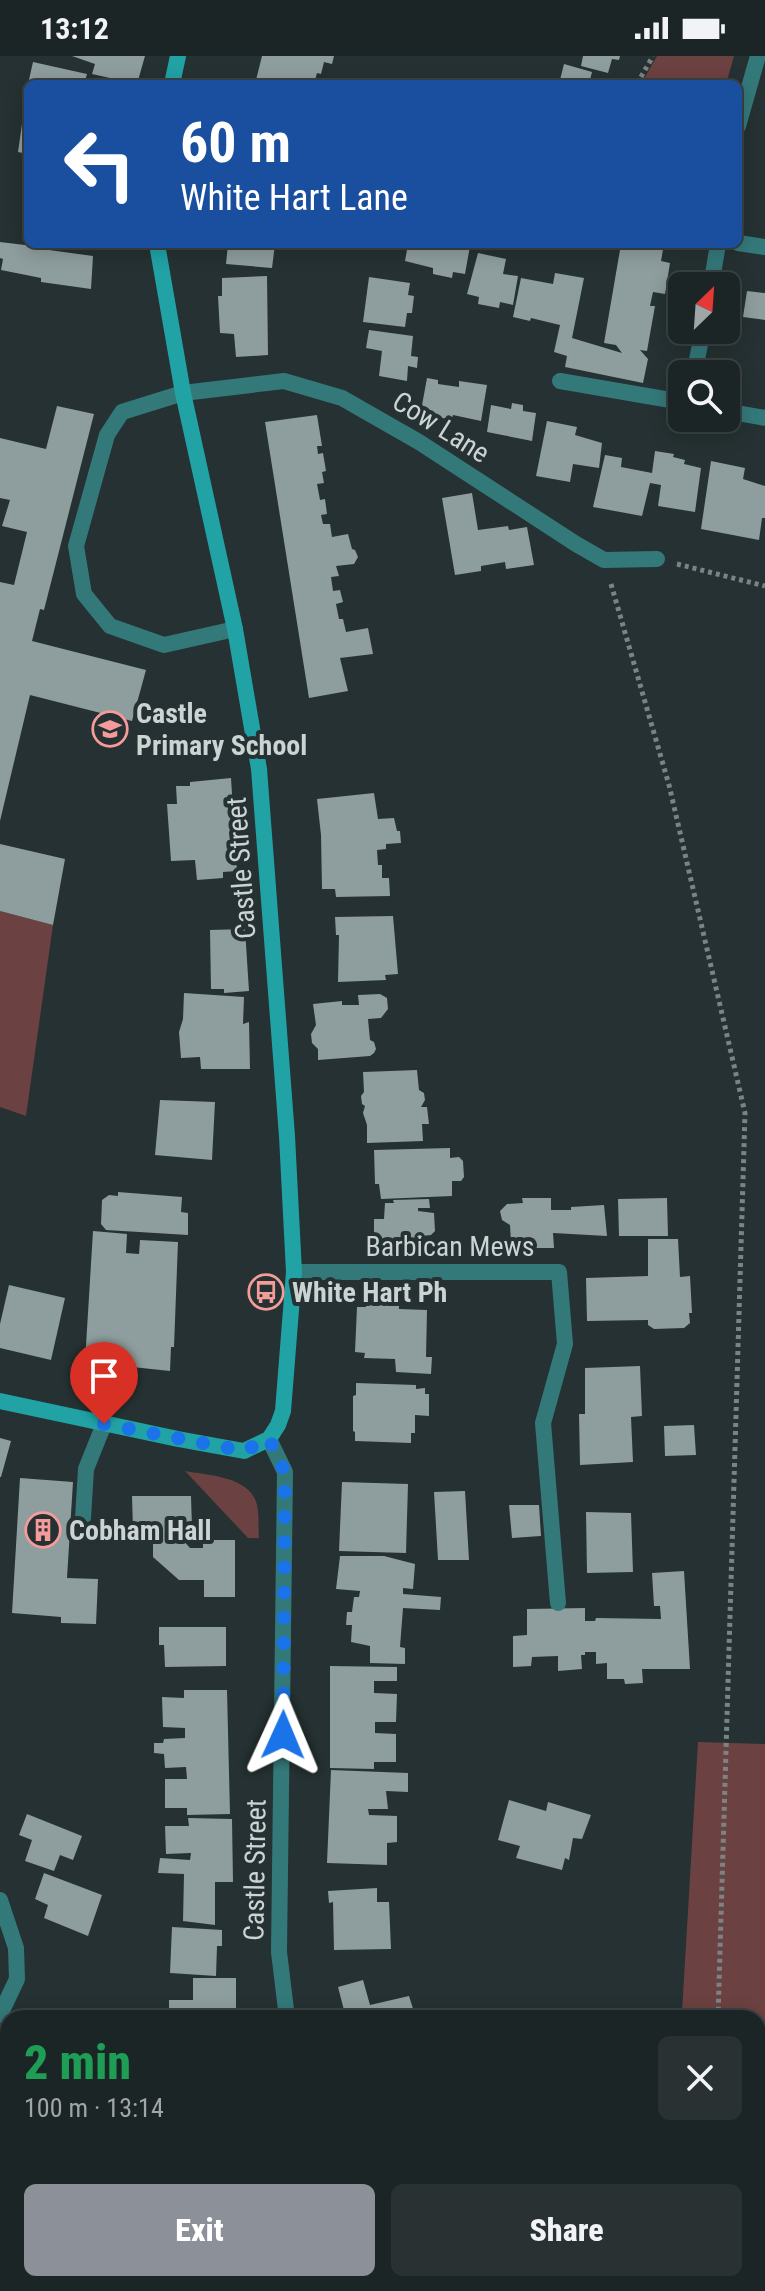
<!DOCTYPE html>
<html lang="en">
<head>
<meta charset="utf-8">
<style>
	body { margin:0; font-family:"Roboto Condensed",sans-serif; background:#293132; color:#f1f3f6; height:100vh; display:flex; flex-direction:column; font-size:30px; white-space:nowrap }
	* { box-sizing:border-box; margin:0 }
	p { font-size:26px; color:#a0a5a7 }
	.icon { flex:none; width:44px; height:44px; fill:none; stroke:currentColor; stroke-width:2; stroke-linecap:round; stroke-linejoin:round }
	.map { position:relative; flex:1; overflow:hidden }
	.side { position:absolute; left:0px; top:1954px; width:766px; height:282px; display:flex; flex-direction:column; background:#1c2526; border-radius:24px 24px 0 0; box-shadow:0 4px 20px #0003,0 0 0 2px #3a4243 }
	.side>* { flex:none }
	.guide { position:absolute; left:24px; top:24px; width:718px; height:168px; border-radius:12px; box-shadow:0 4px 20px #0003,0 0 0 2px #3a4243; background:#1a4fa0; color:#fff; overflow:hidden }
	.needle { width:52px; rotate:25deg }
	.buttons { position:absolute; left:668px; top:216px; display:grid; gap:16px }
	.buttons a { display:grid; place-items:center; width:72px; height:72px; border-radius:12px; background:#1c2526; box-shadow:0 4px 20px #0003,0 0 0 2px #3a4243; font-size:40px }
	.pin { position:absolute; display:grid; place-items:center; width:68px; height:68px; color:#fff; margin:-82px -34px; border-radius:50% 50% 50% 0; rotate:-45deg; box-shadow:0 0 8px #0007 }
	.pin .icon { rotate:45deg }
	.me { position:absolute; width:88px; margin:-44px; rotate:1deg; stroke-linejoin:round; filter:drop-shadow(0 0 6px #0008) }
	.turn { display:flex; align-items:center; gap:28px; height:168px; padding:0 24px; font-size:36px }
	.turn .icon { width:104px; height:104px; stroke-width:2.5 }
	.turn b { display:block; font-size:56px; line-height:68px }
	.round { display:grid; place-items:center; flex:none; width:84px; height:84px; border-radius:12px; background:#293132 }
	.overview { display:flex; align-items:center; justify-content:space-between; height:136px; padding:0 24px }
	h1 { font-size:48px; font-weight:800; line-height:60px; color:#1e9e55 }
	.button { display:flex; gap:16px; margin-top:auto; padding:16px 24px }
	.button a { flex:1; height:92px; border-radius:12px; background:#8c9099; color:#fff; font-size:32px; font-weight:800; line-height:92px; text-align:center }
	.button a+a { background:#293132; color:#f1f3f6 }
	.status { display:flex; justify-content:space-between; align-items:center; height:56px; padding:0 40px; background:#1c2526; direction:ltr }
	.status svg { height:22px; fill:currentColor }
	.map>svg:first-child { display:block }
	.green { fill:#6c4141 }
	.building { fill:#8e9d9d }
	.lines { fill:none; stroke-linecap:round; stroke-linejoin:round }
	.path { stroke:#7b8485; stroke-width:5; stroke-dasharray:4 4; stroke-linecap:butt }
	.lane { stroke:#34797a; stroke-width:16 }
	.street { stroke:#34797a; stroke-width:16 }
	.secondary { stroke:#21a2a5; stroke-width:16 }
	.route { stroke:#1a73e8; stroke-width:14; stroke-dasharray:0 25.2 }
	.labels { text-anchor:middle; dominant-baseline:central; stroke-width:8; stroke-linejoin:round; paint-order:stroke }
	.street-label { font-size:28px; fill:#cbd3d3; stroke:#253132 }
	.poi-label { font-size:28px; font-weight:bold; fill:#cbd3d3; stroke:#253132; text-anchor:start }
</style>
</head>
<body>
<div class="status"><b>13:12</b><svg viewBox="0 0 49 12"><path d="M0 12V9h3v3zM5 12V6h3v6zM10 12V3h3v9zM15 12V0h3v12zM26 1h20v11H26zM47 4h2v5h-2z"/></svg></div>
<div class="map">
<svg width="765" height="2235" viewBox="0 0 765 2235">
	<rect width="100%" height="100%" fill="#253132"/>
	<!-- green -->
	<path class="green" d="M657,0H734L726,28H641Z
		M0,855L53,869L26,1060L0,1051Z
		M185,1415C206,1419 244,1420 255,1443C260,1454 258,1471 259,1482H248Z
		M698,1686L765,1688V2235L758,2213V1962H684L682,1956Z"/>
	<!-- building -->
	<path class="building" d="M72,0H145L137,28L92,18L95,8Z
		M262,0H334L332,8L324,6L321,18L317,17L314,28H255Z
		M583,0H620L619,4L612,3L608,17L581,10Z
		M33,6L87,18L84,28H28Z
		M564,8L592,16L589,28H559Z
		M27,33H28V98L18,96Z
		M26,182L28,188H49V194L93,200L91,233L41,226V222L1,214L3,203L0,202V186L25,189Z
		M228,188H275L272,212L226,208Z
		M408,188L470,190L465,218L453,216L452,222L433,218V212L405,205Z
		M621,188H664L661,205L670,207L665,238L653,236L650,250H655L647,295L640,294L648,303L643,327L565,311L567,300L554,296L560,269L531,262L530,265L513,261L521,222L553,228L555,217L584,222L572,282L622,297L616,289L604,287Z
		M478,197L506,203L503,218L518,220L513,249L500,246L499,252L478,248L479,241L467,238Z
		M267,220L268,299L236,301L234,278L220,277L218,240H222V222Z
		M369,221L410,227L408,239L414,240L412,257H407L405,271L363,266Z
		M747,235L765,237V264L743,261Z
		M369,274L413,280L411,300L418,301L417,312L408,310L407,325L379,320L382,295L366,292Z
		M427,322L438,324V328L459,331V325L487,329L481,365L453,359L452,363L420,360Z
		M512,347L523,349V355L536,357L532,385L487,376L491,349L511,353Z
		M57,350L94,358L44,554L40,553L32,585L146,614L132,665L30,639L0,765V526L14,529L27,476L2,470L10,444L0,442V382L46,393Z
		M317,359L322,390H317L318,398L323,397L326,415L322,416L324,427L317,428L320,444L325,443L327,458L321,459L323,468H330L332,481L348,478L352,493L355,494L358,501L354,508L336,510L339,520L331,521L333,535L340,534L343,546L336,548L339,563H343L346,576L368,572L373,598L340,602L348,635L309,642L265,366Z
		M547,365L577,371L575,379L602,387L599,412L573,408L570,426L536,420Z
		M655,395L674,398L673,401L685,404L684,408L701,412L695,456L658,450L661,429L650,427L642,460L593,451L605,399L622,402L621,411L652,417Z
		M711,405L745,412L743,423L765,430V462H762L759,484L701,473Z
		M472,437L478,474L508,470L509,474L527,471L534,509L506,513L505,506L481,510V515L455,519L442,442Z
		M231,722L237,815L223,816V822L197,824L195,804L171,805L167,748H177L176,730H190V726Z
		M374,737L378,763L394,762L397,775H400L401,787L386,788V793L377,794L378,809H382V822H389L390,840L336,841L335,833H322L321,779L317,743Z
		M0,788L65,803L53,869L0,855Z
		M393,860L398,918L385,919L386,924L338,926L339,879H336L335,861Z
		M245,873L249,935L224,937V933H211L210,874Z
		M184,937L244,941L243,968L249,966L250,1013H201L200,1001L181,1002L179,976L183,963Z
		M380,938L387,942L388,953L381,962L368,963L370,984L374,986L376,993L374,997L370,1000L318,1004V993L312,987L311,978L316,969L313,948L342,945V949H359L358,939Z
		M417,1014L419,1034L424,1037L425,1044L421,1051H427L429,1068H422L423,1085L367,1087V1069L363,1057L365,1050L362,1048L361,1040L364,1036L363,1016Z
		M160,1044L215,1046L212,1104L155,1099Z
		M450,1092V1102L459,1101L463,1105L464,1121L461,1125H452V1140L381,1143L379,1128H375L374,1094Z
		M118,1136L182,1141L181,1156L188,1157V1179L106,1174L101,1168L102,1144L109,1139L118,1140Z
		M522,1142H551V1154H571V1151L604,1149L607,1180L553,1177L554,1192H524V1187H511L510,1169L502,1164L500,1155L507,1148L523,1147Z
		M667,1142L668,1180H619L618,1143Z
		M429,1143L430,1152H418V1155L434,1157L435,1175L431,1179L422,1180V1193L374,1195V1163H384L385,1147H394L393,1144Z
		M93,1175L127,1178L126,1197L139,1198L140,1184L178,1186L174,1291H171L170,1315L85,1306Z
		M648,1183H678L680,1221L690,1220L692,1257H689L690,1267L684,1272L654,1273L648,1269V1264L587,1265L586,1222L648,1220Z
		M9,1229L65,1242L51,1304L0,1292V1268Z
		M366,1247L399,1248V1253L427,1254L426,1301H432L431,1318L396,1316L395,1303L364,1302L365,1297L355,1296L357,1251H366Z
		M640,1310L642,1360L631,1361L633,1406L580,1409L579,1358H585V1312Z
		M356,1327L416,1329V1333L425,1332V1338H429V1360L415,1359V1377H411V1387L355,1385V1376L353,1375V1340L356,1339Z
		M694,1369L696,1399L665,1400L664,1370Z
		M0,1382L11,1385L1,1421H0Z
		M20,1422L73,1426L67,1522L98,1523L96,1568L61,1567V1561L12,1557Z
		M342,1426L408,1428L406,1497L339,1495Z
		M465,1435L469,1504H438L434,1436Z
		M132,1440H191L192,1472H184L183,1484L190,1492H203V1484H235V1541H204V1524H179L153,1501V1474L133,1473Z
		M509,1449H539L541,1480L512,1482Z
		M586,1456L631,1457L633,1516L587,1517Z
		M340,1500H384L415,1508L413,1533L403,1532V1538L441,1541L440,1554L403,1552L400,1591L405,1592V1608L370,1607V1590L351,1586L352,1569H346L347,1556H352L354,1541H359L360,1535L336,1533Z
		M684,1515L690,1613H642L643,1627L625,1628L624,1623H607V1607L596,1608V1596H585V1599H581L582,1613L558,1615V1600L532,1601L531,1610L513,1611V1580L527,1579V1553L585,1552V1565H595L596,1562L661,1563L660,1550H654L652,1517Z
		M159,1571H226V1610L165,1611L164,1589H159Z
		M330,1610L397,1611V1625H374V1637L397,1638L396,1666H375V1677L396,1678V1706H374V1713L330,1712Z
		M184,1634H227L230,1758L187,1759V1752H165V1723H187L186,1711L165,1712L164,1698L154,1697V1687H163L164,1683L185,1682V1672L163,1671L162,1641L184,1642Z
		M331,1714L408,1717V1736L386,1735L388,1753H368L369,1759L397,1760V1786L387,1787V1809L327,1807Z
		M509,1744L546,1755L548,1746L591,1759L582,1783L573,1782L569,1804L565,1802L562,1814L516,1802L520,1790L498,1784Z
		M27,1758L82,1780L73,1804L60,1799L54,1815L25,1805L32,1784L19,1779Z
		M188,1762L232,1763L233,1826H215V1869L183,1865L184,1818L158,1817L160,1802L190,1804L191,1797L166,1798L165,1770H189Z
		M44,1817L102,1839L88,1880L44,1862L48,1849L35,1843Z
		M377,1832V1846H389L391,1893L334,1894L333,1846L329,1847L328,1835Z
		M172,1871L222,1874V1890H217L216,1920L170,1917Z
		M193,1922H236V1962L169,1961V1944H193Z
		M363,1924L370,1949L409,1940L416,1962H346L338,1931Z
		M0,2103L8,2106V2181L3,2179L0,2184Z
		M266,2228H351L352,2232L323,2235H291L290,2232L267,2234Z
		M483,2228H542L532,2232L533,2235H482L480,2229Z"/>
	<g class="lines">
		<!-- path -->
		<path class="path" d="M637,28L653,0
			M677,508L765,530
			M611,528L669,729L745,1057L718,1962
			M758,2145L765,2177"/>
		<!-- lane -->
		<path class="lane" d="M183,337L122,356L107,379L76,490L84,538L110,570L164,589L235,573
			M83,1462L86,1413L104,1368"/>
		<!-- street -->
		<path class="street" d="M738,70L758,0
			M738,187L765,191
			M711,230L718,188
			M694,318L703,274
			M560,325L682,346
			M183,337L284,325L342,342L419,386L576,488L604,504L657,503
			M726,355L765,362
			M294,1216H559L565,1288L543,1367L558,1547
			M269,1383L285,1416L279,1896L287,1962
			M0,1844L16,1892L17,1923L0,1959
			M387,2228L389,2235"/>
		<!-- secondary -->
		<path class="secondary" d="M172,28L178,0
			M0,1345L178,1383L244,1395L269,1383L278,1369L283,1355L294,1216L287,1080L259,713L235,573L183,337L157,188"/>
	</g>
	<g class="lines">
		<!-- route -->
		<path class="route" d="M104,1368L244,1395L269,1383L285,1416L283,1679"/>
	</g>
	<!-- icons -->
	<defs>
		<symbol id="school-ring" viewBox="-11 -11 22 22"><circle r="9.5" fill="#253132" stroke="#f59b9a" stroke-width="1.5"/><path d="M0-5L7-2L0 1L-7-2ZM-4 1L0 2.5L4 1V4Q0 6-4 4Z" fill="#f59b9a"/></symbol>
		<symbol id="bus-ring" viewBox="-11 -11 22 22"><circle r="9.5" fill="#253132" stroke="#f59b9a" stroke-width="1.5"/><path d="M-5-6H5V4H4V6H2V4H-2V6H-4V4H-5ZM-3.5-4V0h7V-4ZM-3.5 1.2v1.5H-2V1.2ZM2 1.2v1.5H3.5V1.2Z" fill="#f59b9a"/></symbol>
		<symbol id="building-ring" viewBox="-11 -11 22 22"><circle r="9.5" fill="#253132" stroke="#f59b9a" stroke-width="1.5"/><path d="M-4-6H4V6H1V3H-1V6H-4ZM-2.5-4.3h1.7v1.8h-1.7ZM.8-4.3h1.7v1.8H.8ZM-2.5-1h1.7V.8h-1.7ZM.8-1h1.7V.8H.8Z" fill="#f59b9a"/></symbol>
	</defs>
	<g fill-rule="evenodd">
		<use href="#school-ring" x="90" y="653" width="40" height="40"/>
		<use href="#bus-ring" x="246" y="1216" width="40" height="40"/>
		<use href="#building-ring" x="23" y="1454" width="40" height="40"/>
	</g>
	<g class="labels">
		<!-- street labels -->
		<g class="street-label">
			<text transform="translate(441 371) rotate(32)">Cow Lane</text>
			<text transform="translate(241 812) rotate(-94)">Castle Street</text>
			<text x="450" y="1190">Barbican Mews</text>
			<text transform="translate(255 1814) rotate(-89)">Castle Street</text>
		</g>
		<!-- poi labels -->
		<g class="poi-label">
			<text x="136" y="657">Castle<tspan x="136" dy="32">Primary School</tspan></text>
			<text x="292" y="1236">White Hart Ph</text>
			<text x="69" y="1474">Cobham Hall</text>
		</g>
	</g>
</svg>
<div class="buttons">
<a><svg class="needle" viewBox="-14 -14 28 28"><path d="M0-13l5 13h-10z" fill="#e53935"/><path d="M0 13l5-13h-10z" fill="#a0a5a7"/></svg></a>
<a><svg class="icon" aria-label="search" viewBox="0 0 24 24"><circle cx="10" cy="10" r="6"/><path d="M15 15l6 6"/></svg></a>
</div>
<div class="pin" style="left:104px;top:1368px;background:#d93025"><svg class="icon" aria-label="arrive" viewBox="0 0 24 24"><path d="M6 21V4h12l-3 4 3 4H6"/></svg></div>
<svg class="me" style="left:283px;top:1679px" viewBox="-20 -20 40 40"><path d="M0-17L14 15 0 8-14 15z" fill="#1a73e8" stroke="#fff" stroke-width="4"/></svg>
<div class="guide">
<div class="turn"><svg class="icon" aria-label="left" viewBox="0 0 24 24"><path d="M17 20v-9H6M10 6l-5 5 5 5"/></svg><div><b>60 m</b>White Hart Lane</div></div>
</div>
<section class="side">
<div class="overview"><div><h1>2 min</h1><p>100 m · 13:14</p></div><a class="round"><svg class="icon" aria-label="close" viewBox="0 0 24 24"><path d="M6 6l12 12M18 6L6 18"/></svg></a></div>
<div class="button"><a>Exit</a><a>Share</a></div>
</section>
</div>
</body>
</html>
